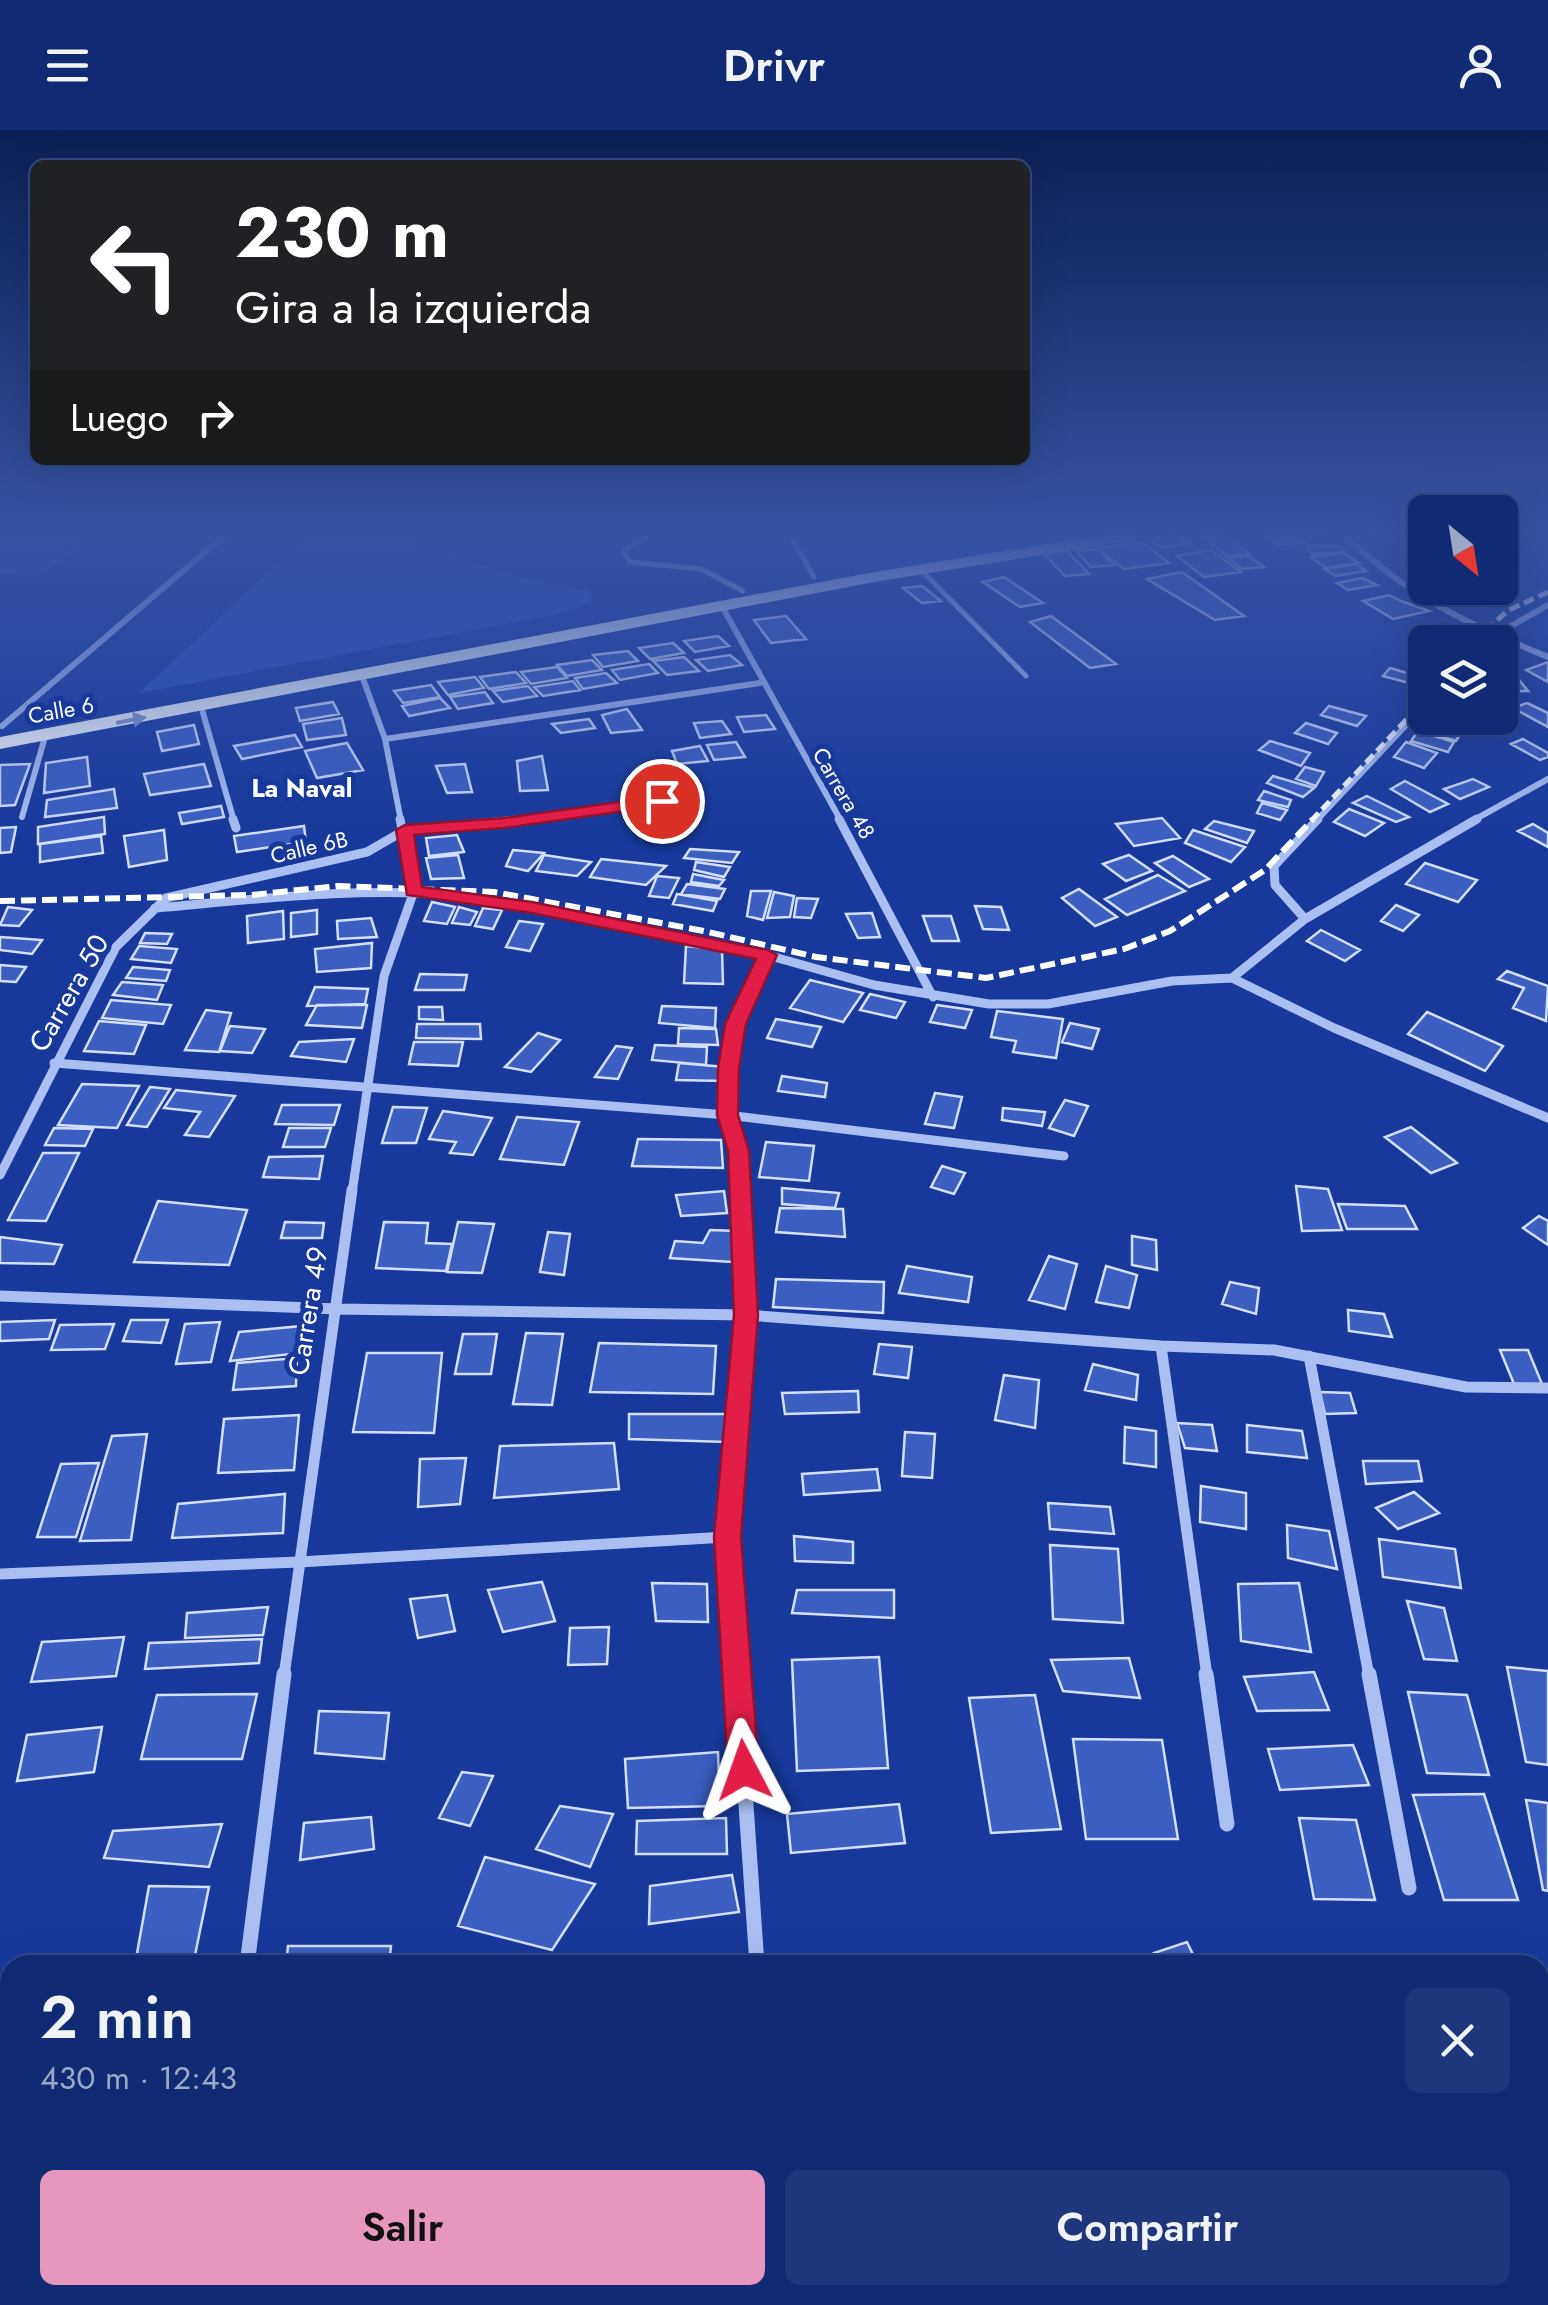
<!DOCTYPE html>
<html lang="es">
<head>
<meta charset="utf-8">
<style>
	body { margin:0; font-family:Jost,sans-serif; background:#1e377c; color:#f1f3f6; height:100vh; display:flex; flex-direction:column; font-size:38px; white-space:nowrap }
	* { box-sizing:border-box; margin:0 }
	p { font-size:32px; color:#9ca7c5 }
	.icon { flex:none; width:55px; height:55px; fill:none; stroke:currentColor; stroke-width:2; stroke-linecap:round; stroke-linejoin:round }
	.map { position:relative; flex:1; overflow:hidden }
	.sheet { position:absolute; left:0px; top:1825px; width:1550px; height:350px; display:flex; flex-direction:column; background:#102b74; border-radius:30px 30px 0 0; box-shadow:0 10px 40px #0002,0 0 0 2px #304786 }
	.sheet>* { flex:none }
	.guide { position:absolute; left:30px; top:30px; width:1000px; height:305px; border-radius:15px; box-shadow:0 10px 40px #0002,0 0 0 2px #304786; background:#202124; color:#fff; overflow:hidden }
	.needle { width:65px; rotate:150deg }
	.controls { position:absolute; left:1408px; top:365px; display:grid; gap:20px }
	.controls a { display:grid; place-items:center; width:110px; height:110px; border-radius:15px; background:#102b74; box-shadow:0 10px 40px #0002,0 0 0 2px #304786; font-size:50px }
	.pin { position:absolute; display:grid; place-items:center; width:85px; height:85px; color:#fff; margin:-42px; border:5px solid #fff; border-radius:50%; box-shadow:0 2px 10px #0007 }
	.me { position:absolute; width:110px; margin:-55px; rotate:356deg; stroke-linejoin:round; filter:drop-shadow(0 0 8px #0008) }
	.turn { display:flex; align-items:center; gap:35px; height:210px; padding:0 40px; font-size:45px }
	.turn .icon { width:130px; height:130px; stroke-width:2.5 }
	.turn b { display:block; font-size:70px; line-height:85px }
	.then { display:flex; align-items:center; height:95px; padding:0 40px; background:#0003; gap:20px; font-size:38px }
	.round { display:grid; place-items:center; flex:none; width:105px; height:105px; border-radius:15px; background:#1e377c }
	.head { display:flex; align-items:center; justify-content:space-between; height:170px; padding:0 40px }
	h1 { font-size:60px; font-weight:600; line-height:75px }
	.action { display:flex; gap:20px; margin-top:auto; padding:20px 40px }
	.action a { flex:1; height:115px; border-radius:15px; background:#e797bd; color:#111; font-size:40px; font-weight:600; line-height:115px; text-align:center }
	.action a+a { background:#1e377c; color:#f1f3f6 }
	header { display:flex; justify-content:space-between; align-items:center; height:130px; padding:0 40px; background:#102b74; font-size:45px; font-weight:600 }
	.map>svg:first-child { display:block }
	.green { fill:#2951b9 }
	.building { fill:#3a5fc1; stroke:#d3dffd; stroke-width:2.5 }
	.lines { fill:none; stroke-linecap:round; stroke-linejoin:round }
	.service { stroke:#abbff3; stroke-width:5 }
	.minor-far3 { stroke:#abbff3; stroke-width:6 }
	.minor-far2 { stroke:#abbff3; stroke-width:9 }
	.minor-far1 { stroke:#abbff3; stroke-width:11 }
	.minor { stroke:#abbff3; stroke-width:15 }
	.trunk { fill:#fbfcff; fill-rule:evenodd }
	.rail-far1 { stroke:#fff; stroke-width:5; stroke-dasharray:11 5; stroke-linecap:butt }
	.rail { stroke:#fff; stroke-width:6; stroke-dasharray:15 6; stroke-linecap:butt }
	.oneway { fill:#889acd }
	.route { fill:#e11d48; stroke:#92132f; stroke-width:2.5 }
	.labels { text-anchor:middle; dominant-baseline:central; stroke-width:10; stroke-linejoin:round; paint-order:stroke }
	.far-street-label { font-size:22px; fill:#fff; stroke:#16399b }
	.far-neighbourhood-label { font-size:25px; font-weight:bold; fill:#fff; stroke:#16399b }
	.street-label { font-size:28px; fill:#fff; stroke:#16399b }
</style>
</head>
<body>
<header><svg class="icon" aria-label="menu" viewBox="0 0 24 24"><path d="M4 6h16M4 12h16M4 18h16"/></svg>Drivr<svg class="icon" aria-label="person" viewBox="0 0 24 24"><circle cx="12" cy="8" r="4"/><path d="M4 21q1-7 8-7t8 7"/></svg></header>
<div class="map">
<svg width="1548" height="2175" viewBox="0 0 1548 2175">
	<rect width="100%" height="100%" fill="#16399b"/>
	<!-- green -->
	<path class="green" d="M0,405H91L40,446L0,445Z
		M308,405H438L414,414L512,445L587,460L593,465L591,472L564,483L139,563Z"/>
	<!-- building -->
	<path class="building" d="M1178,405L1190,413L1162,418L1149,409Z
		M1201,405H1227L1249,424L1226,426Z
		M1266,405H1330L1310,406L1303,413L1277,414Z
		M1143,413L1169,433L1124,439L1097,418Z
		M1307,415L1340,416L1344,422L1312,424Z
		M1097,419L1114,435L1091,437L1075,420Z
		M1211,420L1241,442L1204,447L1177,426Z
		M1067,421L1089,444L1065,446L1043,423Z
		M1344,423L1359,433L1326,438L1311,427Z
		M1249,426L1264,437L1242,439L1228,428Z
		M1357,434L1366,441L1335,446L1325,439Z
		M1182,442L1244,486L1215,490L1147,449Z
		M1004,447L1043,473L1020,477L983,452Z
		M1362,448L1377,455L1348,460L1337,453Z
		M922,456L941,471L922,473L903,458Z
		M1389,465L1401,471L1429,481L1393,489L1363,471Z
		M786,486L806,509L771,513L754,490Z
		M1051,486L1116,534L1090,538L1030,492Z
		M718,506L729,516L695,522L684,511Z
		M673,513L684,523L650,529L639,518Z
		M628,521L638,531L603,537L593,525Z
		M730,525L742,535L708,541L696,530Z
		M684,527L699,541L667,545L653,531Z
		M592,530L602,540L567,546L557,535Z
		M1548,532V552L1526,540Z
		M649,534L658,543L620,550L612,540Z
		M557,537L567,548L531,554L521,542Z
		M1390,538L1414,545L1409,553L1383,546Z
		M516,542L526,553L489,559L480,547Z
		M606,543L617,553L583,559L575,548Z
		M1502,546H1516L1528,561H1511Z
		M475,547L484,558L448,565L438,552Z
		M573,551L580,560L543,566L534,557Z
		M431,555L440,567L403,573L394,561Z
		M528,556L537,566L503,572L493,561Z
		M485,562L493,573L458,579L450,567Z
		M440,568L450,578L409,586L402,576Z
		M333,572L339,584L300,591L296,578Z
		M1527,573L1548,583V597L1513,578Z
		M1329,576L1366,586L1357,596L1321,585Z
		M627,579L642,600L611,603L602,585Z
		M766,585L775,599L744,602L737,587Z
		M342,588L346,605L307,610L303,594Z
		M1429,588H1463L1456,599Z
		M589,589L595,598L561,603L552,594Z
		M722,591L731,604L700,608L694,593Z
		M1424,591L1461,603L1456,611L1419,600Z
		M1306,593L1337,603L1328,614L1295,603Z
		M194,595L199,614L162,621L157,602Z
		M1418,601L1454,612L1448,622L1411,611Z
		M295,605L302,617L242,629L234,616Z
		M1523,609L1548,623V627L1540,630L1511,614Z
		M1270,611L1310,623L1301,636L1259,620Z
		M736,612L745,627L714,630L707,615Z
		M1406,612L1437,623L1424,638L1394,627Z
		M347,613L363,640L317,648L305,621Z
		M700,616L708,631L677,634L672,621Z
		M542,626L548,660L520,661L517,631Z
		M87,627L90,656L44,663L46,633Z
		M30,634L15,675L0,676V635Z
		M204,634L211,656L150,665L144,644Z
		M465,634L472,662L447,663L436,636Z
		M1305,637L1324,642L1316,656L1296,649Z
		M1273,646L1314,658L1303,667L1267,653Z
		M1473,649L1489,657L1460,669L1444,659Z
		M1405,651L1448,674L1430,682L1391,659Z
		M114,659L117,678L45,687L47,670Z
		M1264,661L1291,670L1288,677L1258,670Z
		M1367,666L1409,687L1396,692L1353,673Z
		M1262,673L1287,680L1280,690L1257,683Z
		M221,676L224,687L182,694L179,683Z
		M1349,679L1384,693L1365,706L1334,692Z
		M104,687L105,704L38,714V697Z
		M1162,688L1180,708L1134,716L1116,694Z
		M1214,691L1254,701L1247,713L1205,699Z
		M1533,694L1548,703V717L1518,701Z
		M304,696L306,712L237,722L234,706Z
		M16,697L11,722L0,723V698Z
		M164,700L167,730L129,737L124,706Z
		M1193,700L1245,717L1231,732L1185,713Z
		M457,705L464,722L429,726L426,708Z
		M101,706L103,723L40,732V714Z
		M690,719L739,722L732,733L684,728Z
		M513,720L544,723L528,741L506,736Z
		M458,725L464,748L431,749L426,728Z
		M544,725L591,732L577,746L536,741Z
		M1129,725L1152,741L1126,751L1103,734Z
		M1173,726L1209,749L1189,757L1155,733Z
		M601,729L666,736L646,755L590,747Z
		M696,732L730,737L724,747L694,740Z
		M1425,733L1477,750L1458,772L1406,754Z
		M693,744L724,750L719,756L691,752Z
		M1158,745L1185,761L1127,785L1105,769Z
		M657,746L679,748L669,768L649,766Z
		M687,754L725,759L720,769L681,764Z
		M1079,759L1117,787L1095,796L1062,768Z
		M751,761H771L763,790L747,786Z
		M774,762L794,766L790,787L767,788Z
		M677,764L717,771L713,781L673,774Z
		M797,768L818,769L811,788L794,787Z
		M432,772L455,777L447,794L424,791Z
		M1396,775L1419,785L1403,801L1381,791Z
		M975,776L1001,777L1009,800L983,799Z
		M8,777L32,780L19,796L0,795Z
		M459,777L477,782L470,795L452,793Z
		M483,778L502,780L493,799L475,796Z
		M317,780V804L291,807V783Z
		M283,781L284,809L248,813L247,786Z
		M872,783L880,807L858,808L846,784Z
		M923,786H951L959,811H932Z
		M371,788L377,807L338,809L337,791Z
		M519,791L543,794L530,821L506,817Z
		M1321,800L1360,820L1345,831L1307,811Z
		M145,803L172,804L167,814L140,813Z
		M0,807L42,810L32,824L0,820Z
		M372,813L371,838L317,842L315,819Z
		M139,816L177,819L171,833L131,829Z
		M686,816L722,820L723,854L684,853Z
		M0,835L26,837L16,852L0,851Z
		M133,837L170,840L166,851L126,848Z
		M1507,841L1548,856L1546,891L1513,878L1524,858L1498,849Z
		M420,844L467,845L464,860H415Z
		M810,850L863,863L843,892L790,878Z
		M122,852L163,855L157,870L113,865Z
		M315,857L368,859L365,874L307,876Z
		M870,864L905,872L896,888L860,880Z
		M111,870L171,875L163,894L102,888Z
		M317,875H367L362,898L306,895Z
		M937,875L972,880L965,898L930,892Z
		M662,876L716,878L715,898L659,893Z
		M419,877H442L443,890L419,889Z
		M206,880L231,883L219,922L185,920Z
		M997,881L1063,889L1056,928L1013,922L1016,911L991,907Z
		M1427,882L1503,916L1485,941L1408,904Z
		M776,889L821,897L812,917L767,908Z
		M99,891L146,895L134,924L84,921Z
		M1070,893L1099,899L1092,919L1062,912Z
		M417,894H480L481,909L416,908Z
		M230,896L265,899L252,923L220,921Z
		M679,898L716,899L718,915L678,914Z
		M538,903L560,910L531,942L505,937Z
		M354,909L346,932L291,926L299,912Z
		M414,912H463L458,936L409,934Z
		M655,915L707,917L706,935L652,930Z
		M616,916L632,918L618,949L595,947Z
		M679,933L725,937V951L676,950Z
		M782,946L827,953L825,967L778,961Z
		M82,954L139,956L117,998L58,995Z
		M150,957L170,959L147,997L127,995Z
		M176,960L235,966L209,1007L185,1005L200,982L164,978Z
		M935,963L962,967L954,998L925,994Z
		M1065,970L1088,976L1074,1006L1049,998Z
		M282,975H340L334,995L275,994Z
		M393,977L427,978L416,1013H382Z
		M1003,978L1045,982L1042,996L1002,990Z
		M443,981L492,988L473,1025L450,1023L456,1012L429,1009Z
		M517,987L579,992L564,1035L500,1029Z
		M1411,997L1457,1033L1431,1043L1385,1007Z
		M54,998L93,999L85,1016L45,1015Z
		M289,998H331L325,1017H283Z
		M638,1009L721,1010L723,1038L632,1036Z
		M766,1012L814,1016L809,1051L759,1047Z
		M43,1023H79L46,1091L8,1090Z
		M323,1026L319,1049L263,1047L269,1027Z
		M942,1036L965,1043L954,1064L931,1057Z
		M1296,1056L1328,1059L1342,1100L1302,1101Z
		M782,1058L839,1063L835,1078L782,1074Z
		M724,1061L727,1083L681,1086L676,1065Z
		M158,1071L247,1080L229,1135L134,1132Z
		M1338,1074L1405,1076L1417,1099H1347Z
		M780,1078L843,1079L845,1107L776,1102Z
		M1539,1086L1548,1091V1115L1523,1098Z
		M285,1092L324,1093L322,1108H281Z
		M384,1092L428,1093L426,1113L452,1114L446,1141L376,1138Z
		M458,1092L494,1094L482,1143L447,1142Z
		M710,1100L737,1101L732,1132L670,1128L675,1111L703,1113Z
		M548,1102L570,1104L564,1145L540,1142Z
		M1132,1106L1156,1110L1157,1140L1132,1135Z
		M0,1107L62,1115L54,1134L0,1133Z
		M1049,1126L1077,1134L1065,1179L1029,1170Z
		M907,1136L972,1147L968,1172L899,1163Z
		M1106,1136L1137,1145L1129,1178L1096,1172Z
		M776,1149L884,1152L883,1183L773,1177Z
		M1230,1152L1259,1158L1256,1184L1222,1174Z
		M1348,1180L1384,1184L1392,1207L1349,1201Z
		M55,1190L49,1209L0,1211V1192Z
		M131,1190H168L161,1213L123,1211Z
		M220,1192L211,1232L176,1234L185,1194Z
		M114,1194L105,1219L51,1220L60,1195Z
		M302,1196L300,1223L230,1231L239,1202Z
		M526,1203L563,1204L552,1275L513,1274Z
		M463,1204H497L491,1244H455Z
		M599,1213L716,1216L713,1264L590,1262Z
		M879,1214L912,1217L908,1248L874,1244Z
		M1500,1220H1528L1542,1254H1514Z
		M367,1223H442L434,1303L353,1302Z
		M297,1228L296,1256L233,1260L237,1233Z
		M1093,1234L1138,1245L1136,1270L1085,1260Z
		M1004,1245L1039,1250L1035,1298L995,1290Z
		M858,1261L859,1282L785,1284L782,1263Z
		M1320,1262L1350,1263L1356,1283L1325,1284Z
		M629,1284H725L727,1312L629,1309Z
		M299,1285L294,1340L218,1343L224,1289Z
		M1177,1293L1212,1295L1217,1321L1185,1318Z
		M1247,1295L1302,1301L1307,1328L1247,1322Z
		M1125,1297L1156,1301V1337L1124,1333Z
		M905,1302L935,1304L932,1348L902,1346Z
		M147,1304L131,1410L80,1411L112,1306Z
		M614,1313L619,1359L494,1368L500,1316Z
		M466,1328L460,1374L418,1377L420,1329Z
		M1363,1331H1418L1422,1351L1366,1354Z
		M99,1333L76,1407H37L61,1334Z
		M877,1339L880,1360L804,1365L802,1344Z
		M1201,1356L1246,1363V1399L1200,1392Z
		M1414,1362L1439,1383L1398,1399L1376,1378Z
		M285,1364L283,1403L172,1408L178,1374Z
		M1048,1373L1110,1377L1114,1404L1050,1399Z
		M1287,1395L1329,1401L1337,1439L1288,1428Z
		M794,1406L853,1412V1433L795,1431Z
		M1379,1409L1455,1419L1461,1458L1383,1447Z
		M1050,1415L1118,1419L1123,1493L1053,1489Z
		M542,1452L555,1491L503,1502L488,1460Z
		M652,1453L707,1454L708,1492L656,1491Z
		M1299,1453L1311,1522L1241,1511L1238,1454Z
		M797,1460H894V1488L792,1483Z
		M447,1465L455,1501L418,1508L410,1469Z
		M1407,1471L1444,1478L1457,1531L1424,1529Z
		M268,1477L263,1505L185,1508L187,1483Z
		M609,1497L607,1534L568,1535L570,1498Z
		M124,1507L116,1546L31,1552L42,1512Z
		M262,1509L259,1533L145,1539L149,1513Z
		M879,1527L888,1638L797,1641L792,1530Z
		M1129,1528L1140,1568L1063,1561L1051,1530Z
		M1507,1537L1548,1541V1635L1526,1632Z
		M1314,1542L1329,1580L1257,1581L1244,1547Z
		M1408,1562L1467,1565L1489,1645L1427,1643Z
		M257,1564L242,1629H141L157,1565Z
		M1035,1565L1061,1699L991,1703L969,1568Z
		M319,1581L389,1583L384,1629L315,1623Z
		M102,1597L94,1642L17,1651L27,1605Z
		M1073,1609L1162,1610L1178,1709H1086Z
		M1353,1615L1369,1655L1280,1660L1268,1619Z
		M718,1622L720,1676L628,1678L625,1629Z
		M462,1642L493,1646L470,1696L439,1688Z
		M1484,1664L1518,1770H1444L1413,1665Z
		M1526,1670L1548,1673V1761L1543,1760Z
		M899,1674L905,1713L791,1723L787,1684Z
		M560,1676L613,1684L590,1737L536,1719Z
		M371,1687L374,1719L300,1730L304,1693Z
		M726,1688L727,1724H636L637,1691Z
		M1299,1688L1356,1690L1375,1770L1314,1769Z
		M222,1694L209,1737L104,1728L113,1701Z
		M485,1727L595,1754L552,1820L458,1796Z
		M732,1745L739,1782L649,1794L650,1756Z
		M149,1756L209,1757L194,1830L136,1829Z
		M1187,1812L1198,1835H1160L1154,1823Z
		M288,1816H391L389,1835H286Z
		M10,1926V2001L0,2003V1927Z
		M1540,1995H1548V2083L1540,2084Z
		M1540,2160H1543L1548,2175H1462L1459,2168L1540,2165Z
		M14,2165H147L145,2175H12Z
		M246,2165H302V2175H246Z
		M523,2165H564L565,2175H523Z
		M603,2165H697L698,2175H603Z
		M707,2165H798L799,2174L708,2175Z
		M804,2165H854L856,2175H805Z
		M900,2165H958L960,2175H902Z
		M1289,2165H1347L1351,2175H1293Z"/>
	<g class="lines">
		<!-- service -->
		<path class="service" d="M649,405L623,421L630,432L701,439L743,461
			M790,405L814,447
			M920,439L1026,546"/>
		<!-- minor-far3 -->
		<path class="minor-far3" d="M1345,405C1408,467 1468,494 1548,527
			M723,478L841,691
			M1483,512L1548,475
			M362,546L385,609L401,691
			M201,576L234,691
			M2,596L225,405
			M385,609L760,553
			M22,687L45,607
			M502,691L601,682L693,666
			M1316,691L1425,575
			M1472,691L1548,649"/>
		<!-- minor-far2 -->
		<path class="minor-far2" d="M233,689L236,698
			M839,689L933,867
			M155,778C258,769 362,756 465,766L767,825L874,855L989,874H1048L1172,851L1232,848L1334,898L1548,988
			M1305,789L1275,755L1274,736L1318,689
			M1232,848L1305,789L1477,689
			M54,933L727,985L1064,1026
			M0,1045L116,817L166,768L367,722L405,700L529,689
			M352,1063L384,846L414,761L400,689
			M740,1063L738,1021L727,985L728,938L735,894L767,825"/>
		<!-- minor-far1 -->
		<path class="minor-far1" d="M0,1166L337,1179L746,1185L1161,1216L1274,1220L1466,1257L1548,1258
			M1161,1216L1207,1546
			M1309,1226L1369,1546
			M0,1444L299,1432L727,1407
			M284,1546L352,1060
			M737,1546L727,1407L746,1185L740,1060"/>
		<!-- minor -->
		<path class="minor" d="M737,1544L757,1835
			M1206,1544L1227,1694
			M1369,1544L1409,1758
			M247,1835L284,1544
			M0,2068L10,2067
			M1377,2165L1382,2175
			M203,2175L204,2165"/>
		<!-- trunk -->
		<path class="trunk" d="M1106,405H1141L1133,410L874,452L0,619V607L874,442Z"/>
		<!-- rail-far1 -->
		<path class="rail-far1" d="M1474,512L1507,481L1548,462
			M1311,691L1425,570"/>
		<!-- rail -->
		<path class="rail" d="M0,771L251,765L338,756L494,762L704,801L816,827L986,848L1124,819L1170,801L1265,740L1313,689"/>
	</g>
	<!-- one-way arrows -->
	<defs><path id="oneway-solid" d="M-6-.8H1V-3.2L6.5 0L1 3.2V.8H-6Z" transform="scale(2.5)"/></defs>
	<use class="oneway" href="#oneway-solid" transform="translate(131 590) rotate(-11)"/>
	<!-- sky -->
	<linearGradient id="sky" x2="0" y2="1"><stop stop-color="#0c1f55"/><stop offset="0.57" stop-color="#3654a4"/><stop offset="1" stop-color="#3654a4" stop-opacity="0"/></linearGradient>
	<rect width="1548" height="709" fill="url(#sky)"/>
	<!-- route -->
	<path class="route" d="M662,666L671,671L668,675L504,698L414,705L422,757L532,772L768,820L777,825L746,894L739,938L738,985L749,1021L758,1185L741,1407L759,1640L754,1650L744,1654L733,1650L728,1640L714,1407L734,1185L728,1021L717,985L718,938L725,894L756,829L532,783L407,765L396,700L405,695L504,688Z"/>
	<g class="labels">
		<!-- far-street labels -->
		<g class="far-street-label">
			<text transform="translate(61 580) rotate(-10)">Calle 6</text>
			<text transform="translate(844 663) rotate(60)">Carrera 48</text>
			<text transform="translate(309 717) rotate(-13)">Calle 6B</text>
		</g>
		<!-- far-neighbourhood labels -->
		<g class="far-neighbourhood-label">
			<text x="302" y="658">La Naval</text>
		</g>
		<!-- street labels -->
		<g class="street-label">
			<text transform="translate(69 863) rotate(-60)">Carrera 50</text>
			<text transform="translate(308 1181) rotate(-81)">Carrera 49</text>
		</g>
	</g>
</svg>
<div class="controls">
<a><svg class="needle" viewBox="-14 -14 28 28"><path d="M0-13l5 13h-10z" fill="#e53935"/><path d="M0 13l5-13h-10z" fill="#9ca7c5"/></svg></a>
<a><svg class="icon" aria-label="layers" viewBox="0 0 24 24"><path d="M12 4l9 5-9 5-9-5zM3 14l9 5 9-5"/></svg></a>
</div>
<div class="pin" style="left:662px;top:671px;background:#d93025"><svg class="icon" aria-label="arrive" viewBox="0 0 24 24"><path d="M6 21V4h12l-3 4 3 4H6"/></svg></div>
<svg class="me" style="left:744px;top:1640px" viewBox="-20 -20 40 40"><path d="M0-17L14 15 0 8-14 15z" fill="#e11d48" stroke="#fff" stroke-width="4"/></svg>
<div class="guide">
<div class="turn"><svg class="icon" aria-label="left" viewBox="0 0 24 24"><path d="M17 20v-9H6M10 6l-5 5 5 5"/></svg><div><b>230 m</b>Gira a la izquierda</div></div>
<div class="then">Luego<svg class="icon" aria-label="right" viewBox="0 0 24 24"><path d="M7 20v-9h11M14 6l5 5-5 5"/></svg></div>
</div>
<section class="sheet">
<div class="head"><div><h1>2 min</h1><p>430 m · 12:43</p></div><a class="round"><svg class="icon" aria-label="close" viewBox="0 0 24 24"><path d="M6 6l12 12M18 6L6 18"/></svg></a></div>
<div class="action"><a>Salir</a><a>Compartir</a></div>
</section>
</div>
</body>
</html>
